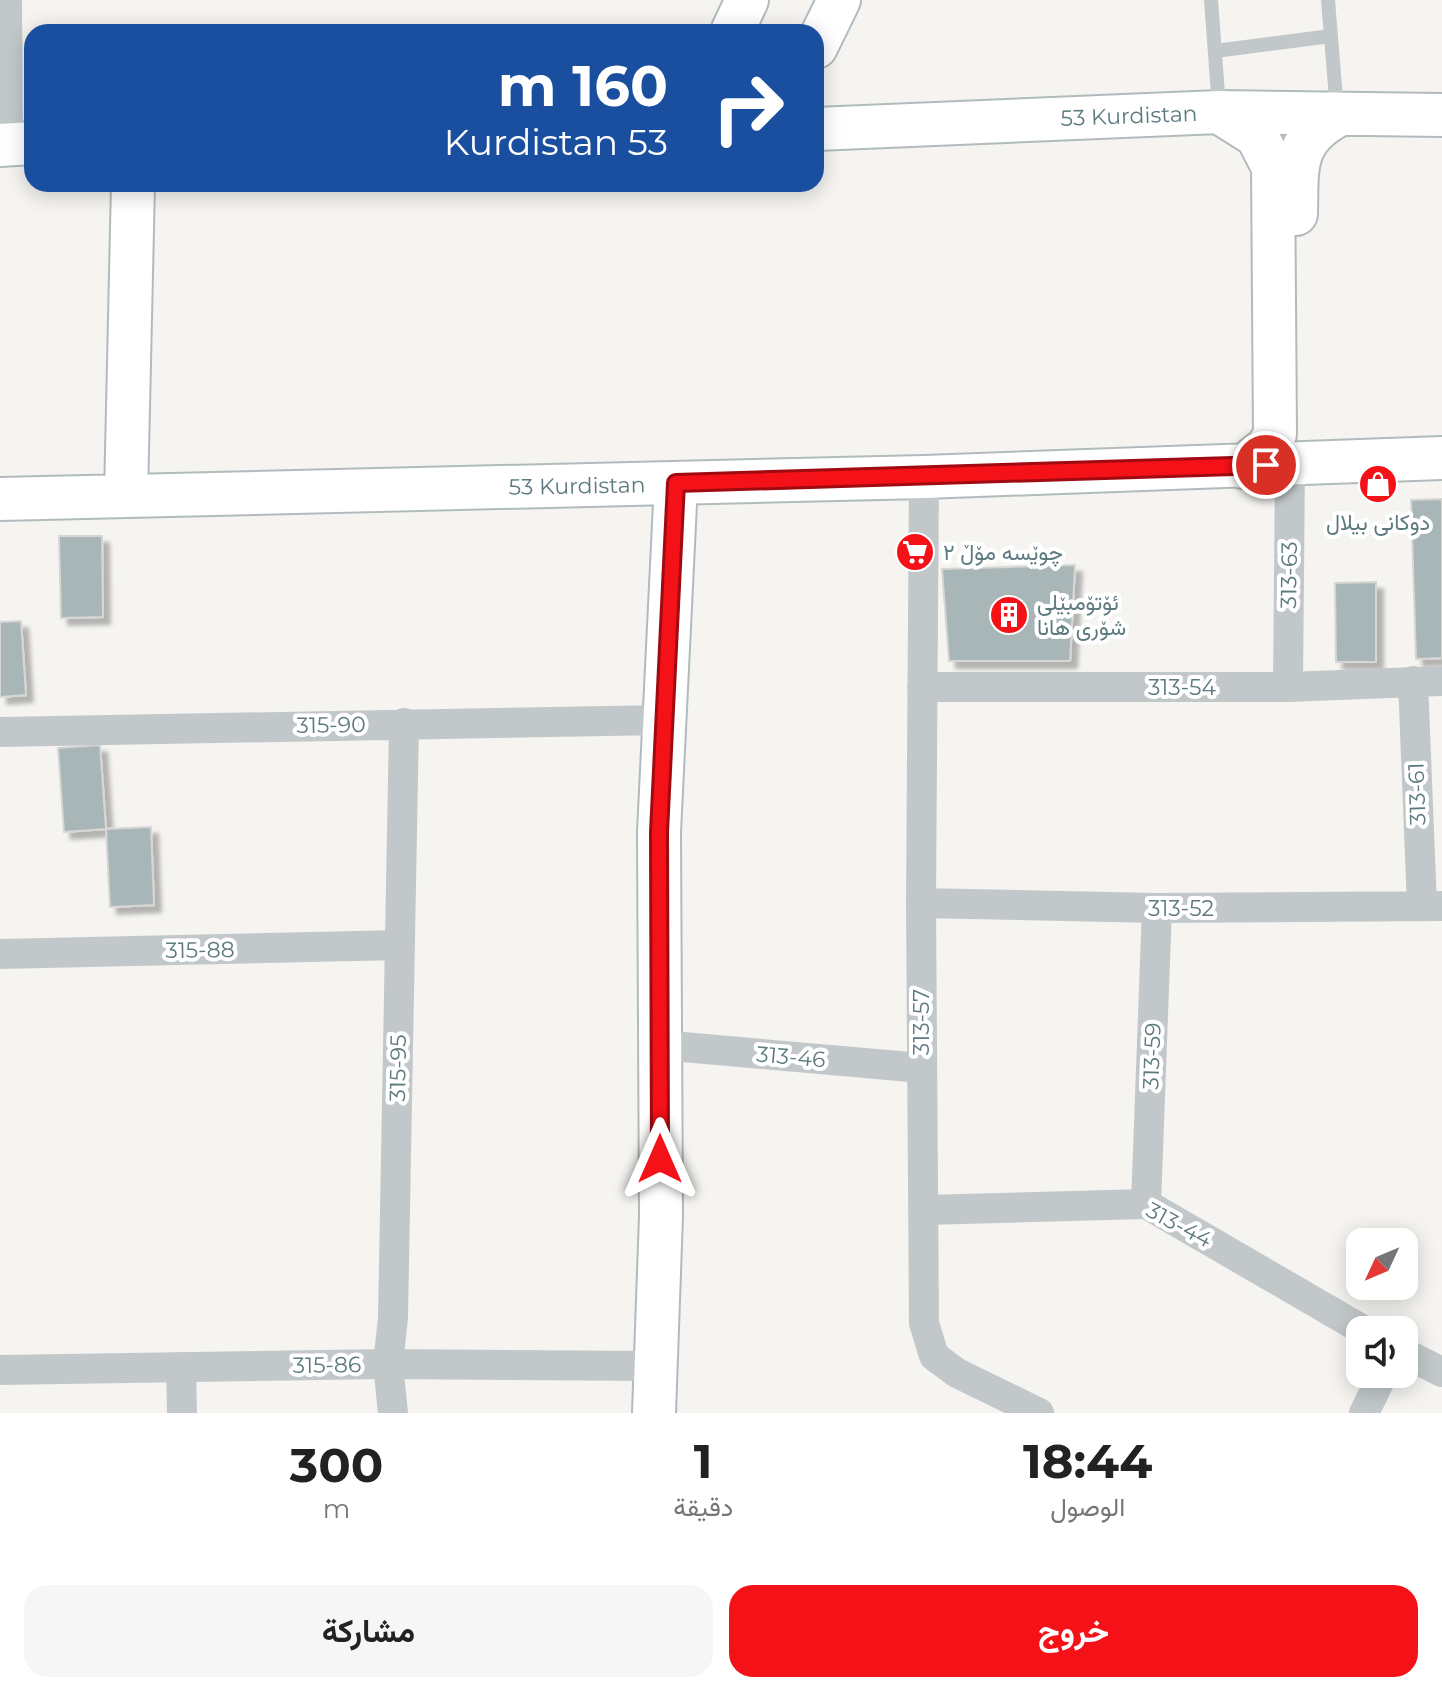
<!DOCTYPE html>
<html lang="ar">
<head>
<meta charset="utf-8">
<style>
	body { margin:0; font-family:Montserrat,Vazirmatn,sans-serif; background:#f6f6f6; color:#222; direction:rtl; height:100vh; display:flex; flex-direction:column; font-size:30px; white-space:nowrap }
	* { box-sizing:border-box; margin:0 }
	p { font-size:26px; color:#767676 }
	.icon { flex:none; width:44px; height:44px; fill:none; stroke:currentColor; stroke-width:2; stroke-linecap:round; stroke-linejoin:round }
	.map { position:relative; height:1413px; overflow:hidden; direction:ltr }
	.panel { display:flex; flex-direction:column; background:#fff; flex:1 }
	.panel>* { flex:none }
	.guide { position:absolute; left:24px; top:24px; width:800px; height:168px; border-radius:24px; box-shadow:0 4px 20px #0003; direction:rtl; background:#1a4fa0; color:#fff; overflow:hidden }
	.needle { width:52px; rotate:226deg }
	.controls { position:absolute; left:1346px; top:1228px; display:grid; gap:16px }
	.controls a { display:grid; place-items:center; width:72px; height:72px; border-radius:16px; background:#fff; box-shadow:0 4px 20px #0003; font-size:40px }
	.pin { position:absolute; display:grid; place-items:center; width:68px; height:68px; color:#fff; margin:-34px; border:4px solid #fff; border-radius:50%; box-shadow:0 2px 8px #0007 }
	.me { position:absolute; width:88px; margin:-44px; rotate:0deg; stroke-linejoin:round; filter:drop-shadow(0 0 6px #0008) }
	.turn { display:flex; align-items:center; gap:28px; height:168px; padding:0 24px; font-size:36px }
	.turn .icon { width:104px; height:104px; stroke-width:2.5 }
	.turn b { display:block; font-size:56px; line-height:68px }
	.eta { display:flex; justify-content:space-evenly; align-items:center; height:136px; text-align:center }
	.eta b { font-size:48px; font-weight:700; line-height:56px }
	.action { display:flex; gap:16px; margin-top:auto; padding:16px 24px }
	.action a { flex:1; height:92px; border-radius:24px; background:#f51118; color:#fff; font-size:32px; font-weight:700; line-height:92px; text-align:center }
	.action a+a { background:#f6f6f6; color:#222 }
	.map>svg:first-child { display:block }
	.building { fill:#a8b6b7; stroke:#d6d6d4; stroke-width:2; filter:url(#shadow) }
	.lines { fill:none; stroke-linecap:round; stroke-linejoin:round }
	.secondary-casing { stroke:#b1bbbd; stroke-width:46 }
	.lane { stroke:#c2c8ca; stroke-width:14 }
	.street { stroke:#c2c8ca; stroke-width:30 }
	.secondary { stroke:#fff; stroke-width:42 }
	.route-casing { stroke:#9f0b10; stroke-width:20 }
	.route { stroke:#f51118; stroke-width:14 }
	.labels { text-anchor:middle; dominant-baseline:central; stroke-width:8; stroke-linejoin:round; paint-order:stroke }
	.street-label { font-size:22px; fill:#5d7a7f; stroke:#fff }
	.poi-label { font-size:22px; fill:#5d7a7f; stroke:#fff; text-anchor:start }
</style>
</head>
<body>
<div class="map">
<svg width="1442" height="1413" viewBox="0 0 1442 1413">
	<defs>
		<filter id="shadow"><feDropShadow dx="7" dy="7" stdDeviation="2" flood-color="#0004"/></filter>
	</defs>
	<rect width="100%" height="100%" fill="#f5f4f1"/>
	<!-- building -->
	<path class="building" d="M1442,499V658L1416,659L1411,500Z
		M59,536H102L103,617L61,618Z
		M1075,565L1070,661H949L942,569Z
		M1376,582V662H1336L1335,583Z
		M21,621L26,695L0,697V622Z
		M100,745L106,829L64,832L58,748Z
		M151,827L154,905L110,907L106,829Z"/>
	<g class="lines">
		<defs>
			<path id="secondary" d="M732,32L747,0
				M816,47L839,0
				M1219,112L1257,136L1273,167L1275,434L1268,447L1243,467
				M816,129L1219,112L1442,115
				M0,145L32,143
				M1296,214C1297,169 1292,140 1337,116
				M126,496L133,184
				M0,499L924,477L1442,458
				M654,1413L661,1216L659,832L676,483"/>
		</defs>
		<!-- secondary casing -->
		<use href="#secondary" class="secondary-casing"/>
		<!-- lane -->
		<path class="lane" d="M1211,0L1219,108
			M1328,0L1337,111
			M1215,51L1331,36"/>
		<!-- street -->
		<path class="street" d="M7,0L8,144
			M924,477L921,903L924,1323L934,1356L957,1373L1039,1413
			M1413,681L1422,906
			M922,687H1288L1442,681
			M1288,687L1290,463
			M0,732L663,720
			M921,903L1157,908L1442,906
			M0,954L400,945
			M660,1045L922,1068
			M1146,1204L1157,908
			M924,1210L1146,1204L1363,1330
			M1404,1353L1442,1372
			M181,1367L182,1413
			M0,1370L388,1364L654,1366
			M393,1413L388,1364L393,1318L404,723
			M1364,1413L1383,1374"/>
		<!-- secondary -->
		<use href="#secondary" class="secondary"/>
	</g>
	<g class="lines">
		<defs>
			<path id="route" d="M660,1159L659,832L676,483L1266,465"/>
		</defs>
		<!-- route casing -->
		<use href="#route" class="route-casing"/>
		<!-- route -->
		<use href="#route" class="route"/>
	</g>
	<!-- icons -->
	<defs>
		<symbol id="shop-disc" viewBox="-11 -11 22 22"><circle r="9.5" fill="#f51118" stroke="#fff"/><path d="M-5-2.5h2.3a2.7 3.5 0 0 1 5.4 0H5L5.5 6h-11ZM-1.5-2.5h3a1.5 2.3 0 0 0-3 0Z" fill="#fff"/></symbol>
		<symbol id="supermarket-disc" viewBox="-11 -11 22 22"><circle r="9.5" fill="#f51118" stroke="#fff"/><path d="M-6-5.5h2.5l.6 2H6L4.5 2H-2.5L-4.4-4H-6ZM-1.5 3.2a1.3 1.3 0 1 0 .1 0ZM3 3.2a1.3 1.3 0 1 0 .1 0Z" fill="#fff"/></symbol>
		<symbol id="building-disc" viewBox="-11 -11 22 22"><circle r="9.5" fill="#f51118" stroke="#fff"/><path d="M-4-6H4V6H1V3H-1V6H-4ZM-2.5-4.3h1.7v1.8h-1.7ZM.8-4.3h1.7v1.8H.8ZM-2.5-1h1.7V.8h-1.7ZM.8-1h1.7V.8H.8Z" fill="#fff"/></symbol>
	</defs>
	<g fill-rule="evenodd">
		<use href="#shop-disc" x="1356" y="462" width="44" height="44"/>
		<use href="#supermarket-disc" x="893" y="530" width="44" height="44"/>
		<use href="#building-disc" x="987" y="593" width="44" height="44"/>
	</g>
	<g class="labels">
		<!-- street labels -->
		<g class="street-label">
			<text transform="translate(1129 116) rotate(-2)">53 Kurdistan</text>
			<text transform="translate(577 486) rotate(-1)">53 Kurdistan</text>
			<text transform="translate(1289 575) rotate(-89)">313-63</text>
			<text x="1182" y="687">313-54</text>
			<text transform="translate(331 725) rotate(-1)">315-90</text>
			<text transform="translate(1417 794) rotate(-92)">313-61</text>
			<text x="1181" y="908">313-52</text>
			<text transform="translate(200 950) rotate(-1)">315-88</text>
			<text transform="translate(921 1022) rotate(-90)">313-57</text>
			<text transform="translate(1152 1056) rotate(-88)">313-59</text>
			<text transform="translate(791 1057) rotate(5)">313-46</text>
			<text transform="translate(398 1068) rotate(-89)">315-95</text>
			<text transform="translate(1179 1225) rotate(28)">313-44</text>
			<text transform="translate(327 1365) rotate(-1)">315-86</text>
		</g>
		<!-- poi labels -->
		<g class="poi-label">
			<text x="1378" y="522" text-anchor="middle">دوکانی بیلال</text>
			<text x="943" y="552">چوێسە مۆڵ ۲</text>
			<text x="1037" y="602">ئۆتۆمبێلی<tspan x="1037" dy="25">شۆری هانا</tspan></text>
		</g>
	</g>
</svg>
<div class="controls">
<a><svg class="needle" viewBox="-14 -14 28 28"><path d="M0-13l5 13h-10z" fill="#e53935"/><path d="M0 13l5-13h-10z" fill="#767676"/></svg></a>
<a><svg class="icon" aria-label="sound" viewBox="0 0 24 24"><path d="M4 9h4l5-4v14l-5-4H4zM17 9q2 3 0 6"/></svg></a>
</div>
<div class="pin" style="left:1266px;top:465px;background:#d93025"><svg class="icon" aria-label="arrive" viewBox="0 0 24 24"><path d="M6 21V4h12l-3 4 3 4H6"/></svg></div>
<svg class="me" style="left:660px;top:1159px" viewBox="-20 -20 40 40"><path d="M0-17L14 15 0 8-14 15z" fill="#f51118" stroke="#fff" stroke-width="4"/></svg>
<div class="guide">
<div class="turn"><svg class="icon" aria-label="right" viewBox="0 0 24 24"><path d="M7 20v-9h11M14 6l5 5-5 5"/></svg><div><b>160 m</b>53 Kurdistan</div></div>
</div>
</div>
<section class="panel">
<div class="eta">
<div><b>18:44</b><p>الوصول</p></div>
<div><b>1</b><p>دقيقة</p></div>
<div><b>300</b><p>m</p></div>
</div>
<div class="action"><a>خروج</a><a>مشاركة</a></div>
</section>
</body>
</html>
